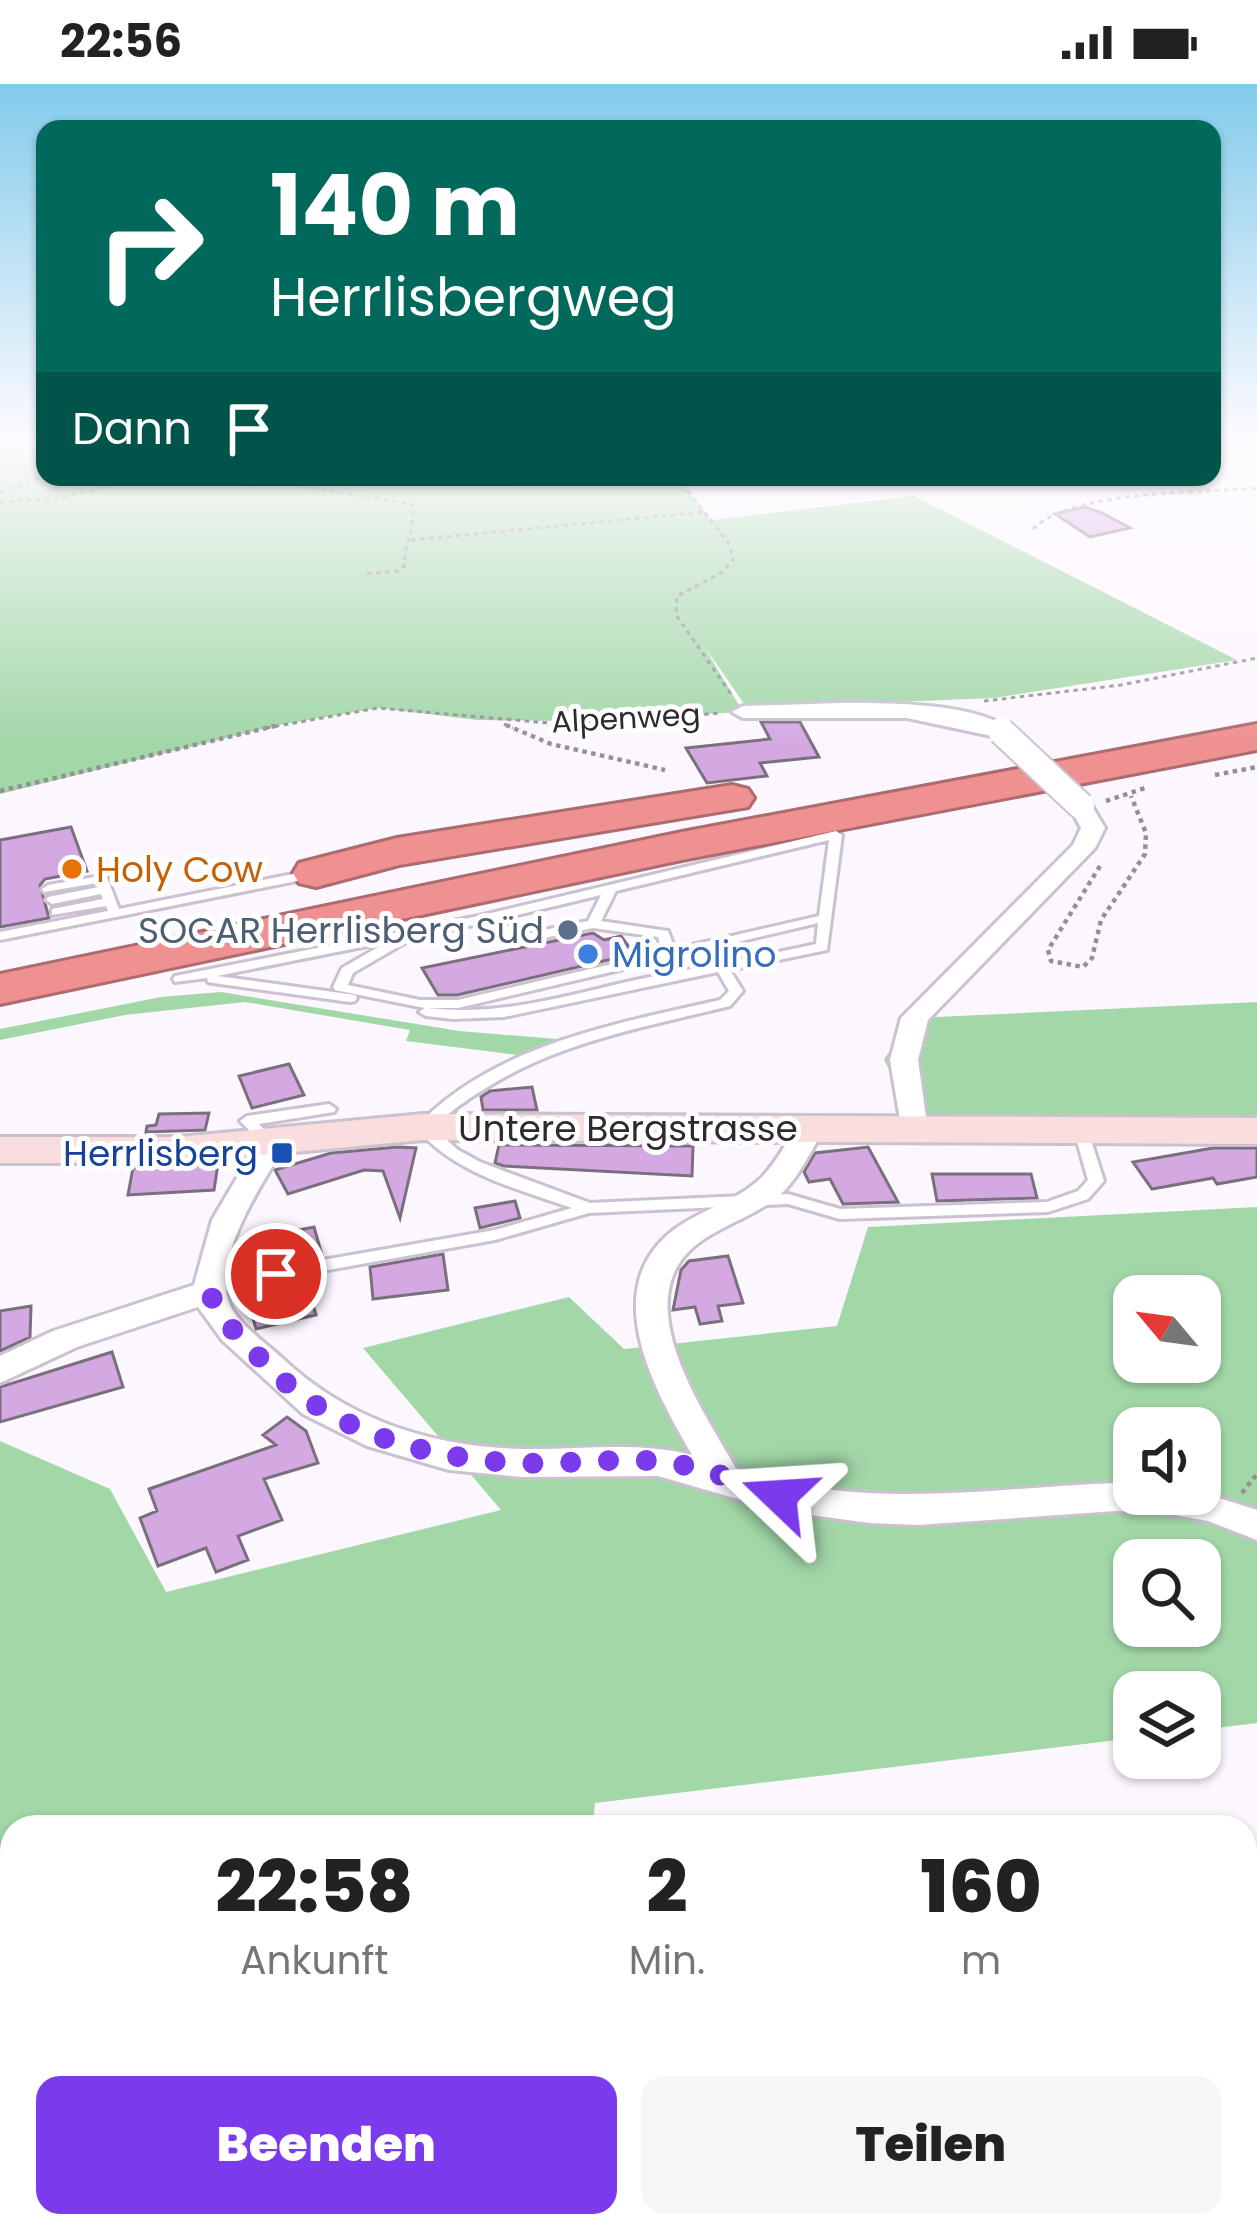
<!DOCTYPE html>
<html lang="de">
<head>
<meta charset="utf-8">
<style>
	body { margin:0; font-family:Poppins,sans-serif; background:#f6f6f6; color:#222; height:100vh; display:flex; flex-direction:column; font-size:45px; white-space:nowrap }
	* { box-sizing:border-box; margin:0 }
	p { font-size:39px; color:#767676 }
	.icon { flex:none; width:66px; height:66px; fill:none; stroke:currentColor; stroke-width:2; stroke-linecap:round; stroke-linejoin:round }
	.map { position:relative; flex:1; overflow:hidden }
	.sheet { position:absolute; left:0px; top:1731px; width:1257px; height:423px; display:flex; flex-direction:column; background:#fff; border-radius:36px 36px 0 0; box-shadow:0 3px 9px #0004 }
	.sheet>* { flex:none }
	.top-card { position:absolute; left:36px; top:36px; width:1185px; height:366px; border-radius:24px; box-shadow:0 3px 9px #0004; background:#00695c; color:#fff; overflow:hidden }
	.needle { width:78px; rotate:299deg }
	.controls { position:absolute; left:1113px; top:1191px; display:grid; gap:24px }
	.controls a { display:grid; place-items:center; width:108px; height:108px; border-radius:24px; background:#fff; box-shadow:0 3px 9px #0004; font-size:60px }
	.pin { position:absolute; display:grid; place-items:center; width:102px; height:102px; color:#fff; margin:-51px; border:6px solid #fff; border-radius:50%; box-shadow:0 3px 12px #0007 }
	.me { position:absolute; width:132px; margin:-66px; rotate:290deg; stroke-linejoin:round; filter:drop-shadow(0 0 9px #0008) }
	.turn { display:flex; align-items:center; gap:42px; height:252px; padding:0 36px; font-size:54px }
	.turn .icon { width:156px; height:156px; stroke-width:2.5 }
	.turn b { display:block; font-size:84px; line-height:102px }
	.then { display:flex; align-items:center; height:114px; padding:0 36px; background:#0003; gap:24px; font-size:45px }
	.eta { display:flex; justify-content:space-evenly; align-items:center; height:204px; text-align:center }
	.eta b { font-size:72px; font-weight:800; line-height:84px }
	.action { display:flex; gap:24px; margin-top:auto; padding:24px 36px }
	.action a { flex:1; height:138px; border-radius:24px; background:#7c3aed; color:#fff; font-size:48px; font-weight:800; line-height:138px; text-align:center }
	.action a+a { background:#f6f6f6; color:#222 }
	.status { display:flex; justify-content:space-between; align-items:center; height:84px; padding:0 60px; background:#fff; direction:ltr }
	.status svg { height:33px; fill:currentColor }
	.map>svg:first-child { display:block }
	.green { fill:#a2d7a8; fill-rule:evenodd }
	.building { fill:#d4a9e2; stroke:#7a707d; stroke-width:3 }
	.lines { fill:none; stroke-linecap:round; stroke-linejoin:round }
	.service-casing { stroke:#ccc1d0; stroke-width:6 }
	.minor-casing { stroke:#ccc1d0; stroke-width:6 }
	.secondary-casing { stroke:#ccc1d0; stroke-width:6 }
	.motorway-casing { stroke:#ac6c6f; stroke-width:6 }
	.path-far1 { stroke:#948f95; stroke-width:3; stroke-dasharray:4.5 4.5; stroke-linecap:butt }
	.path { stroke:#948f95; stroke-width:4.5; stroke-dasharray:4.5 4.5; stroke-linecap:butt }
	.service { fill:#fff; fill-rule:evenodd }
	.minor { fill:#fff; fill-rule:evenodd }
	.secondary { fill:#fadede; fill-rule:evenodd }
	.motorway { fill:#ef9091; fill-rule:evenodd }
	.minor-bridge-casing { stroke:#ccc1d0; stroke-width:30; stroke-linecap:butt }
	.minor-bridge { stroke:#fff; stroke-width:26 }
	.route { stroke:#7c3aed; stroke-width:21; stroke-dasharray:0 37.8 }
	.food-dot { fill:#e8710a; stroke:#fff; stroke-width:4.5 }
	.service-dot { fill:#5c6f8a; stroke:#fff; stroke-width:4.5 }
	.shop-dot { fill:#3f7fe0; stroke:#fff; stroke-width:4.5 }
	.transit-dot { fill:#1a4fb4; stroke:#fff; stroke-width:4.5 }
	.labels { text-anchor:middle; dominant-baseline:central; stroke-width:10; stroke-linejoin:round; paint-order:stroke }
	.far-street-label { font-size:30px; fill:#2f2a30; stroke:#fff }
	.food-label { font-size:36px; fill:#c56008; stroke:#fff; text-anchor:start }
	.service-label { font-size:36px; fill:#4e5e75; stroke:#fff; text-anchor:end }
	.shop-label { font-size:36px; fill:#366cbe; stroke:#fff; text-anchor:start }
	.street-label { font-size:36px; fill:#2f2a30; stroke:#fff }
	.transit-label { font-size:36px; fill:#164399; stroke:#fff; text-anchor:end }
</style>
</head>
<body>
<div class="status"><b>22:56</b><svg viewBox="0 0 49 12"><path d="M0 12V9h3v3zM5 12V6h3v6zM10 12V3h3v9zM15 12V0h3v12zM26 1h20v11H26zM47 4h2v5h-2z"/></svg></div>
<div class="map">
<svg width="1257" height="2153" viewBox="0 0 1257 2153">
	<rect width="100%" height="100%" fill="#fcf7fe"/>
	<!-- green -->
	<path class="green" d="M0,360H45V393H677L712,436L914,412L1237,576L994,614L747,624L702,559L743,628L562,637L477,636L378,624L279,641L0,710Z
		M221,908L459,947L557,955L525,972L406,957L410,946L245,918L125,931L0,956V945L161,913Z
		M1257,918V1032L911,1030L884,975L915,934Z
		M1257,1123V1639L1200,1646V1608H1134V1654L595,1719L593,1743H12V2142H576V2153H0V1357L110,1405L166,1508L501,1426L363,1264L569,1213L624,1265L837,1242L868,1143ZM1134,1212H1200V1278H1134ZM1134,1344H1200V1410H1134ZM1134,1476H1200V1542H1134Z"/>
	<!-- building -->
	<path class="building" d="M1085,423L1102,429L1130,444L1090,453L1055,430Z
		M761,638H800L819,673L760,679L767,692L707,699L686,664L770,655Z
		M71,743L87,787L45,795L40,801L49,834L0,843V756Z
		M593,849L604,856L621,852L634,870L457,911H438L422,884Z
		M289,980L304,1011L252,1024L239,992Z
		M532,1003L537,1026H483L481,1013L490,1007Z
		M209,1029L205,1046L146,1048L147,1042L156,1041L159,1030Z
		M499,1061L693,1062L692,1092L504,1082L495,1079Z
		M398,1063L416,1064L400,1134L383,1087L364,1086L288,1110L275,1086L331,1069Z
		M868,1063L898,1118L843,1120L830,1095L809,1098L804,1088L815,1069Z
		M1213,1064H1257V1093L1217,1100L1213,1094L1152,1105L1133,1078Z
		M218,1080L214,1106L128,1111L133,1084Z
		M932,1090H1031L1037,1114L937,1117Z
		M515,1117L520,1134L480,1144L475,1124Z
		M314,1143L322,1171L234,1187L239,1158Z
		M443,1170L448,1206L373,1215L370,1183Z
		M728,1172L743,1219L718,1222L722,1237L700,1240L695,1223L673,1226L681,1186L689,1177Z
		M305,1195L316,1231L256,1245L245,1206Z
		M31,1222L30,1253L0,1267V1227Z
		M112,1268L123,1303L0,1338V1303Z
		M287,1333L306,1347L318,1379L264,1395L282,1436L238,1452L248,1476L216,1488L206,1464L158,1482L140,1434L157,1427L149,1405L276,1361L263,1351Z"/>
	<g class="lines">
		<defs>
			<path id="service" d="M836,747L842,751L827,866L730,886L743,907L730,922C615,950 525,964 432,1043L458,1066L480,1078L590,1119L788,1110L840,1125L1047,1118L1078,1107L1088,1096L1074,1047L1081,1042L1088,1047L1104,1097L1088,1115L1048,1128L840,1135L788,1120L589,1129L495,1156L239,1202L211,1212L205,1210L203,1206L205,1202L237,1191L495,1146L572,1124C518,1105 452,1089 416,1043C493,961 615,940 720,916L729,907L718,888L504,933L453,935L426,932L419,928L425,924L335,906L333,903L342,884L387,858L217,892L355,911L357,914L355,917L350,918L213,899L208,898L207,894L175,898L173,895L175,892L479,832ZM829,756L819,832L675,865L668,847L601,837L616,807ZM601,811L588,837L525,850L492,837ZM818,839L816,860L798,864C743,876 687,885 631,897C561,913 501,932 427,924H458L666,875L668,880L673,881L680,877L678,872ZM478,840L524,858L593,844L658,853L663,868L458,916H420L348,901L353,889L415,853Z
				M313,786L319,790L317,793L0,856V848L108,827L106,822L52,831V825L103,815L101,810L52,820L46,816L48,813L99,803L97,799L44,808L42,805L48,801L106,791L119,825Z
				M329,1020L336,1025L334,1028L259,1040L278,1060L271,1065L266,1063L240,1037L247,1032Z"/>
			<path id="minor" d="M841,619C886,619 977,618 1012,647L1001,654L907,634H743L732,628L743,622Z
				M1081,715L1089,717L1105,744L1095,764L928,936L918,976L928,1047L923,1054H903L890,976L901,934L1073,761L1081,744L1069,722Z
				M809,1037L824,1046C811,1066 800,1091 783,1108C759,1131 723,1140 697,1160C625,1216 704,1328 736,1384C861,1428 987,1404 1115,1399L1134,1400V1410L1200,1408L1257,1426V1456L1208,1437L1164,1429L1115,1427L918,1441L870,1439L780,1427L658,1392L522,1393L449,1386L367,1362L303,1330L222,1256L198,1223L77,1263L0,1299V1272L53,1247L194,1201L212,1136L261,1053L271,1051L286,1060C263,1098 210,1176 230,1221C239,1241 266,1259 282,1274C354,1342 447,1367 545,1365C594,1364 643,1359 692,1371C655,1306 596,1204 675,1145C702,1125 738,1117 762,1093C777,1078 787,1057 799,1039Z"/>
			<path id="secondary" d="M423,1030L1257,1034V1060L423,1056L178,1079H0V1053H178Z"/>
			<path id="motorway" d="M1257,640V666L682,776L0,920V890L682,748Z
				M732,701L748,705L754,714L748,723L399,781L316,803L299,799L293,789L299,779L397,754Z"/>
		</defs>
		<!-- service casing -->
		<use href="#service" class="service-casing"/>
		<!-- minor casing -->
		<use href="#minor" class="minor-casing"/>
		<!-- secondary casing -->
		<use href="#secondary" class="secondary-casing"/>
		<!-- motorway casing -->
		<use href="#motorway" class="motorway-casing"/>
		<!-- path-far1 -->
		<path class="path-far1" d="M677,393L730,461L733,476L721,489L677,512L676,531L733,613
			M0,408L45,392
			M0,418L59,414L132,397H170L287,400L412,420C417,443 404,459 404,482L398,487L364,490
			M1033,445C1072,406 1200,409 1257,404
			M411,456L704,428
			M984,617L1121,601L1257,574
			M504,640L513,644
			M266,644L378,624L560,640L722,629"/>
		<!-- path -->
		<path class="path" d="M506,641L551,660L665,686
			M1215,691L1257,683
			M0,707L279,641
			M1106,717L1145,704
			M1100,782L1048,866L1051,877L1083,883L1092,874L1101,836L1145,770L1146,749L1131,712
			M1242,1409L1257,1390"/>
		<!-- service -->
		<use href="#service" class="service"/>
		<!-- minor -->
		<use href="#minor" class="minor"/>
		<!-- secondary -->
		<use href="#secondary" class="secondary"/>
		<!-- motorway -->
		<use href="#motorway" class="motorway"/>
		<defs>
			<path id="minor-bridge" d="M1001,647L1081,722"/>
		</defs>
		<!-- minor-bridge casing -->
		<use href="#minor-bridge" class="minor-bridge-casing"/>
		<!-- minor-bridge -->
		<use href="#minor-bridge" class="minor-bridge"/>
	</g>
	<!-- sky -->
	<linearGradient id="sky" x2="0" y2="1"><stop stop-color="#83cbeb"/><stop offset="0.54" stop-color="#fefbff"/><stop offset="1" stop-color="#fefbff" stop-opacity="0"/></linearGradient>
	<rect width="1257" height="661" fill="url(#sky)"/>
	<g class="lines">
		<!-- route -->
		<path class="route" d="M276,1190L210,1207C216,1233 240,1252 258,1272C327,1347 418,1373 516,1379C562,1381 609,1374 655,1377C697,1380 740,1398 779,1412"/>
	</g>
	<!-- markers -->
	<circle class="food-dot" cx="72" cy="785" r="12"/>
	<circle class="service-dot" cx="568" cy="846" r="12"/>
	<circle class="shop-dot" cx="588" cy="870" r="12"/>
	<rect class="transit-dot" x="270" y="1057" width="24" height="24" rx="6"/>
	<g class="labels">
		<!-- far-street labels -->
		<g class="far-street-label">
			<text transform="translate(626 634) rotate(-3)">Alpenweg</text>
		</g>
		<!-- food labels -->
		<g class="food-label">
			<text x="96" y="785">Holy Cow</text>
		</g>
		<!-- service labels -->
		<g class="service-label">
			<text x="544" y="846">SOCAR Herrlisberg Süd</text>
		</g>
		<!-- shop labels -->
		<g class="shop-label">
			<text x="612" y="870">Migrolino</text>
		</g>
		<!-- street labels -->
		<g class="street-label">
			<text x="628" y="1044">Untere Bergstrasse</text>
		</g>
		<!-- transit labels -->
		<g class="transit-label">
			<text x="258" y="1069">Herrlisberg</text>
		</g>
	</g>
</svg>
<div class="controls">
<a><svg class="needle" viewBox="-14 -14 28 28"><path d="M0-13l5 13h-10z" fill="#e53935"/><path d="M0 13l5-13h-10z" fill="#767676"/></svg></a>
<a><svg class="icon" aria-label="sound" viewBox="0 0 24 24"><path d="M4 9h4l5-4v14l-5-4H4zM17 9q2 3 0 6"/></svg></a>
<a><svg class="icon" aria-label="search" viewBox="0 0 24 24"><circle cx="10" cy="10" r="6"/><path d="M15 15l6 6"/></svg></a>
<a><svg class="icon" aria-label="layers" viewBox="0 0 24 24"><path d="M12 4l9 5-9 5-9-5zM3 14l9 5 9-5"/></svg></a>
</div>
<div class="pin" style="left:276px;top:1190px;background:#d93025"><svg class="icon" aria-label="arrive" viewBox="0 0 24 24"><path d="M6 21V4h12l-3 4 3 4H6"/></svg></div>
<svg class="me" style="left:779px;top:1412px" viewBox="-20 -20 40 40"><path d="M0-17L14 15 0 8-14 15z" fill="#7c3aed" stroke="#fff" stroke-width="4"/></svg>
<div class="top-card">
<div class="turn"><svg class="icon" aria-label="right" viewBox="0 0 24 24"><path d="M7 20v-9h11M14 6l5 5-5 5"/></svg><div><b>140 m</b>Herrlisbergweg</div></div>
<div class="then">Dann<svg class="icon" aria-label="arrive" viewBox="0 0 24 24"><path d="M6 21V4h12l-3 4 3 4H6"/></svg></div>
</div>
<section class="sheet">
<div class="eta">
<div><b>22:58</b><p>Ankunft</p></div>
<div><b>2</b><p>Min.</p></div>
<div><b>160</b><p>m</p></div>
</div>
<div class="action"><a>Beenden</a><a>Teilen</a></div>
</section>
</div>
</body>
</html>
